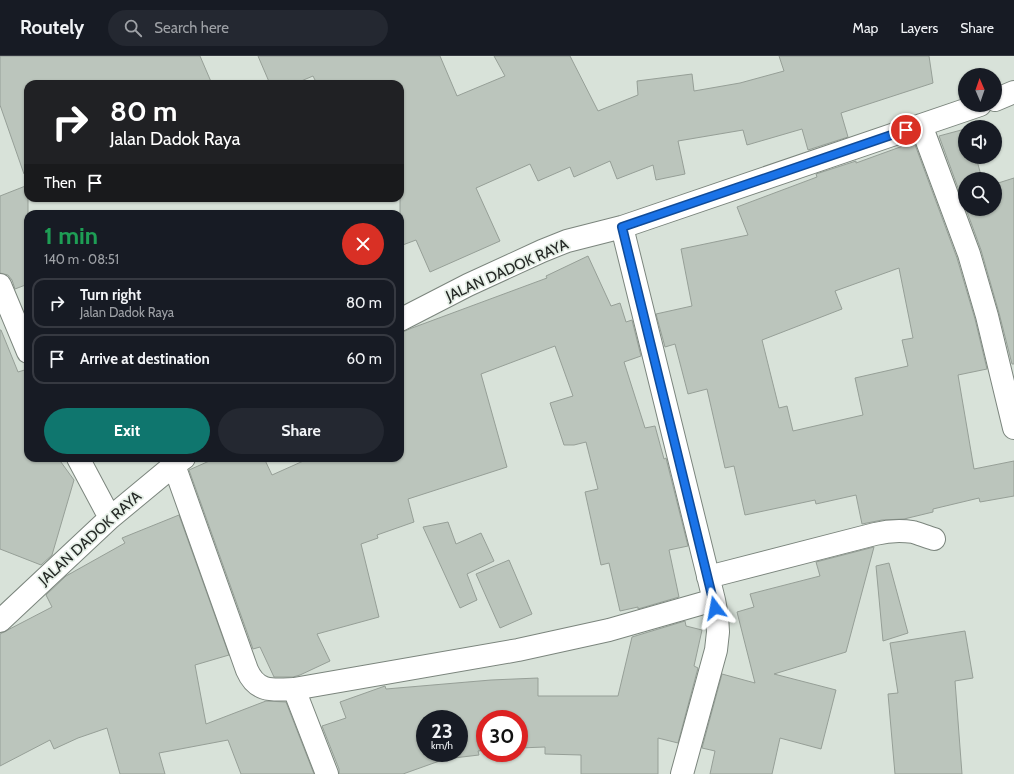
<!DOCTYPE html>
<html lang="en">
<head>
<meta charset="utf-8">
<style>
	body { margin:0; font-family:Cabin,sans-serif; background:#242831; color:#f1f3f6; height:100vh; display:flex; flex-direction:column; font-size:15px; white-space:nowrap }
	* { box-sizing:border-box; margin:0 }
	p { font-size:13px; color:#9ea1a6 }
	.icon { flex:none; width:22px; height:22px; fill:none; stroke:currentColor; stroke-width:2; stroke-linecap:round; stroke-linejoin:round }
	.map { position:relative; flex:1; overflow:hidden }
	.panel { position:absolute; left:24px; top:154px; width:380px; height:252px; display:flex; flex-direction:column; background:#171b24; border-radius:12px; box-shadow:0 1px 3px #0004 }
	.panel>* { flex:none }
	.banner { position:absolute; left:24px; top:24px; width:380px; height:122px; border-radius:12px; box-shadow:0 1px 3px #0004; background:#202124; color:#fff; overflow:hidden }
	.needle { width:26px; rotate:358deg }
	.tools { position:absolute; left:958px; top:12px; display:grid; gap:8px }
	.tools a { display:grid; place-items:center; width:44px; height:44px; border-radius:50%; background:#171b24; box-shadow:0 1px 3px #0004; font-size:20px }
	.speed { position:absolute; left:416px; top:654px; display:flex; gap:8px; font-size:20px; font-weight:700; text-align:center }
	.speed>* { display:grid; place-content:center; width:52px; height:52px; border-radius:50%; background:#171b24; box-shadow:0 1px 3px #0004; line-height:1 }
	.speed small { font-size:10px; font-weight:400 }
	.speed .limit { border:6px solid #d22; background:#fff; color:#111 }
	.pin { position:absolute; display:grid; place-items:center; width:34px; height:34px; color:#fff; margin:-17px; border:2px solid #fff; border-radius:50%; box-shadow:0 1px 4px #0007 }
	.me { position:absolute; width:44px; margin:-22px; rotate:347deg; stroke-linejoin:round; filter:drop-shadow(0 0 3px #0008) }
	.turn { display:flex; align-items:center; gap:14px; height:84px; padding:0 20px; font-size:18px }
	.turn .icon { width:52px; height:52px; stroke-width:2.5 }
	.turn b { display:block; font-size:28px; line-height:34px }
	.then { display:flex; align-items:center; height:38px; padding:0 20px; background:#0003; gap:8px; font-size:15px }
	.round { display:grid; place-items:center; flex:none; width:42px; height:42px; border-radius:21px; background:#242831 }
	.headline { display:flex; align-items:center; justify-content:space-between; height:68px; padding:0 20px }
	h1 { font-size:24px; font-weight:800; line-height:30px; color:#1e9e55 }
	.button { display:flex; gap:8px; margin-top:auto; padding:8px 20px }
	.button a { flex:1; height:46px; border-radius:24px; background:#0f766e; color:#fff; font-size:16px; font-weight:800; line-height:46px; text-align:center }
	.button a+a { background:#242831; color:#f1f3f6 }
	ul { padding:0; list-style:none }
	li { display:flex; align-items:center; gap:12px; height:50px; margin:0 8px 6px; padding:0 12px; border:2px solid #363941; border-radius:12px }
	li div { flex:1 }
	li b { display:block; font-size:15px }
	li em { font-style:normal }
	header { display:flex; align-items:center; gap:24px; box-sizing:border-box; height:56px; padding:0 20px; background:#171b24; border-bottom:1px solid #363941 }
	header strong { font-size:19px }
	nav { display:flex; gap:22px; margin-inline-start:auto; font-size:14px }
	.search { width:280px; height:36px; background:#242831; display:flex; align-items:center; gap:10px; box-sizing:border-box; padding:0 14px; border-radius:22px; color:#9ea1a6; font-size:15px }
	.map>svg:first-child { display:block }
	.building { fill:#bbc5bc; stroke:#969f97; fill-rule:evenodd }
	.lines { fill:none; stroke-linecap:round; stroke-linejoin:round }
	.minor-casing { stroke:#7b857d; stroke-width:24 }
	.minor { stroke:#fff; stroke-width:22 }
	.route-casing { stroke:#114b97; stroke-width:10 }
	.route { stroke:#1a73e8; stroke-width:7 }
	.labels { text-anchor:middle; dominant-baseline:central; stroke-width:3.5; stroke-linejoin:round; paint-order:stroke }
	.street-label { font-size:15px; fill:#252926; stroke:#e5efe6 }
</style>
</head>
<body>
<header>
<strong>Routely</strong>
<div class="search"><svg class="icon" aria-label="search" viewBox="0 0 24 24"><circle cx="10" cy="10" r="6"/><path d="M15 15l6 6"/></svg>Search here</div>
<nav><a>Map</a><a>Layers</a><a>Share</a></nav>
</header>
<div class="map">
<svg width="1014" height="718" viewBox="0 0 1014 718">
	<rect width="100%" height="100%" fill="#d8e2d9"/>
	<!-- building -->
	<path class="building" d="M0,0H200L212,28H28V117L24,118L0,49Z
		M258,0H440L457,40L505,20L494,0H570L598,55L638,39L637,25L692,18L694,35L740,27L784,15L779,0H929L933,27L841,57L848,81L808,94L802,73L747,89L743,74L678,85L685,118L656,124L653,109L617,123L610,105L574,121L570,111L538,125L530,108L476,132L500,185L430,216L416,184L400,190V28H317L313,20L294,28H270Z
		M965,73V101H976L982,123H965V151L939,80Z
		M914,86L957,202L975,263L987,313L958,319L974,413L1014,405V440L980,446L979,442L933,453V456L904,463L882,464L862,468L856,439L816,448L815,444L745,459L734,410L725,412L707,333L688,338L675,288L665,291L656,258L692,250L681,193L748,179L737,151L817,121L816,118L856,105V107ZM899,212L913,282L902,284L908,310L855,322L863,359L793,375L787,350L779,352L762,284L842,253L835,235Z
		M1014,122V308H1012L999,257L981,194L966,153H995V128Z
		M28,129V228L15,233L12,224L8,219L0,217V140Z
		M588,200L611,250L620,247L626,266L632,264L641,300L624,306L645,372L655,370L664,403L666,402L688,490L669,494L679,541L638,553V551L620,555L609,507L601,509L585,436L598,433L586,386L574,389H564L550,347L573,340L555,290L481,318L507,411L408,443L414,466L377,479L378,482L361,488L379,561L317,578L330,605L300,619L293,621H274L260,591L253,593L189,414L216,402H264L272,419L310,402H400V276L405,275L412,272L547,222L546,220Z
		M0,274H1L18,316L28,313V402H58L74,424L52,499L41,509L0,493Z
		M179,459L229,599L195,609L206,668L266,645L286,646L314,718H241L228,684L159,697L165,718H120L107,672L78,682L54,693L50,684L0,710V578L52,551L46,539L66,520L125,487L122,482Z
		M448,466L456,488L481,477L494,505L467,518L477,544L460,552L423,471Z
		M874,491L846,596L774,618L836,634L821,693L780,682L772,718H710L715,695L702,692L722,618L755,627L737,556L754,551L750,538L820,520L816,506Z
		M509,504L532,558L500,572L476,518Z
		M889,507L908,577L883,585L876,510Z
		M685,565L686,570L702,574L694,610L698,612L678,687L658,682V718H581V699L545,698V691L519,692V663H485V694L478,695L479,699L445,703L403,718H339V713L322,670L346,662L340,646L385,630L386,633L491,624L538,622V640H618L632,581ZM425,663H459V697H425Z
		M965,575L973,622L955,625L962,718H895L888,638L898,637L890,587Z"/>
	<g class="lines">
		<defs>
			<path id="minor" d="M995,44L1014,36
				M921,69L969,198L987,260L1014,372
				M0,229L28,296
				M400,264L468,229L542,195L567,185L622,171L980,49
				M78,402L110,462
				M174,409L247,614C257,637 273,634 294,633L518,594L609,574L714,544L622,171
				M708,521L875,478C887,475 900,474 913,476C920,478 927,481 934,483
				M0,565L110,462L174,409L184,402
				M294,633L327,718
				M682,718L716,594L718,576L717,560L714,544"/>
		</defs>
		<!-- minor casing -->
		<use href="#minor" class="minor-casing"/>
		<!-- minor -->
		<use href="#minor" class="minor"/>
	</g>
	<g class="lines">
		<defs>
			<path id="route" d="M715,552L622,171L906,74"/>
		</defs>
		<!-- route casing -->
		<use href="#route" class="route-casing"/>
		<!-- route -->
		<use href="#route" class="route"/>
	</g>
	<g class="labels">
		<!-- street labels -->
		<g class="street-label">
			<text transform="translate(507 214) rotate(-24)">JALAN DADOK RAYA</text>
			<text transform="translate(90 482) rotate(-42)">JALAN DADOK RAYA</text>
		</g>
	</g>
</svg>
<div class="tools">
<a><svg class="needle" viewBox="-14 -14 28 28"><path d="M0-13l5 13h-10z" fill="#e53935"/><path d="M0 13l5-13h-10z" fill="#9ea1a6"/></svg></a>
<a><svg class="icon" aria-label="sound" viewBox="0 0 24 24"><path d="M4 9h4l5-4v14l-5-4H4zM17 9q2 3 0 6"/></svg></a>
<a><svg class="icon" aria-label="search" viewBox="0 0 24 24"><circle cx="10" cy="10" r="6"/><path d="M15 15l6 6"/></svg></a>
</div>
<div class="speed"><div>23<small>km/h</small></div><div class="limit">30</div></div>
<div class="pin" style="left:906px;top:74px;background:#d93025"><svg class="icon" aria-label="arrive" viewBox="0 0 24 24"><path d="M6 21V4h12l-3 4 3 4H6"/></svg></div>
<svg class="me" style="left:715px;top:552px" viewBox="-20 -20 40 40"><path d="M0-17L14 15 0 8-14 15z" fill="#1a73e8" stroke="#fff" stroke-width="4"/></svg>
<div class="banner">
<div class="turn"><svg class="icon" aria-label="right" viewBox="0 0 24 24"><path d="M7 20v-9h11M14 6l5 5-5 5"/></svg><div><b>80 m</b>Jalan Dadok Raya</div></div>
<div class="then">Then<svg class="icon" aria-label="arrive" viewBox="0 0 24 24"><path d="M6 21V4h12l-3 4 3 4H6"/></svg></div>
</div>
<section class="panel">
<div class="headline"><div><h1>1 min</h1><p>140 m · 08:51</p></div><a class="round" style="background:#d93025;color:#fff"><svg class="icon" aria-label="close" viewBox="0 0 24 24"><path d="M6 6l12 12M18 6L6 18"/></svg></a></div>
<ul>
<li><svg class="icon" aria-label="right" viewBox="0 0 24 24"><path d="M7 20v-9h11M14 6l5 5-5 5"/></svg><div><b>Turn right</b><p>Jalan Dadok Raya</p></div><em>80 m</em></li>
<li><svg class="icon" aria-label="arrive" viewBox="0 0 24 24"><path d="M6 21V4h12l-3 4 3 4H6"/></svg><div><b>Arrive at destination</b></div><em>60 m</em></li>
</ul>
<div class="button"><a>Exit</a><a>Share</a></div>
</section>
</div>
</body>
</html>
